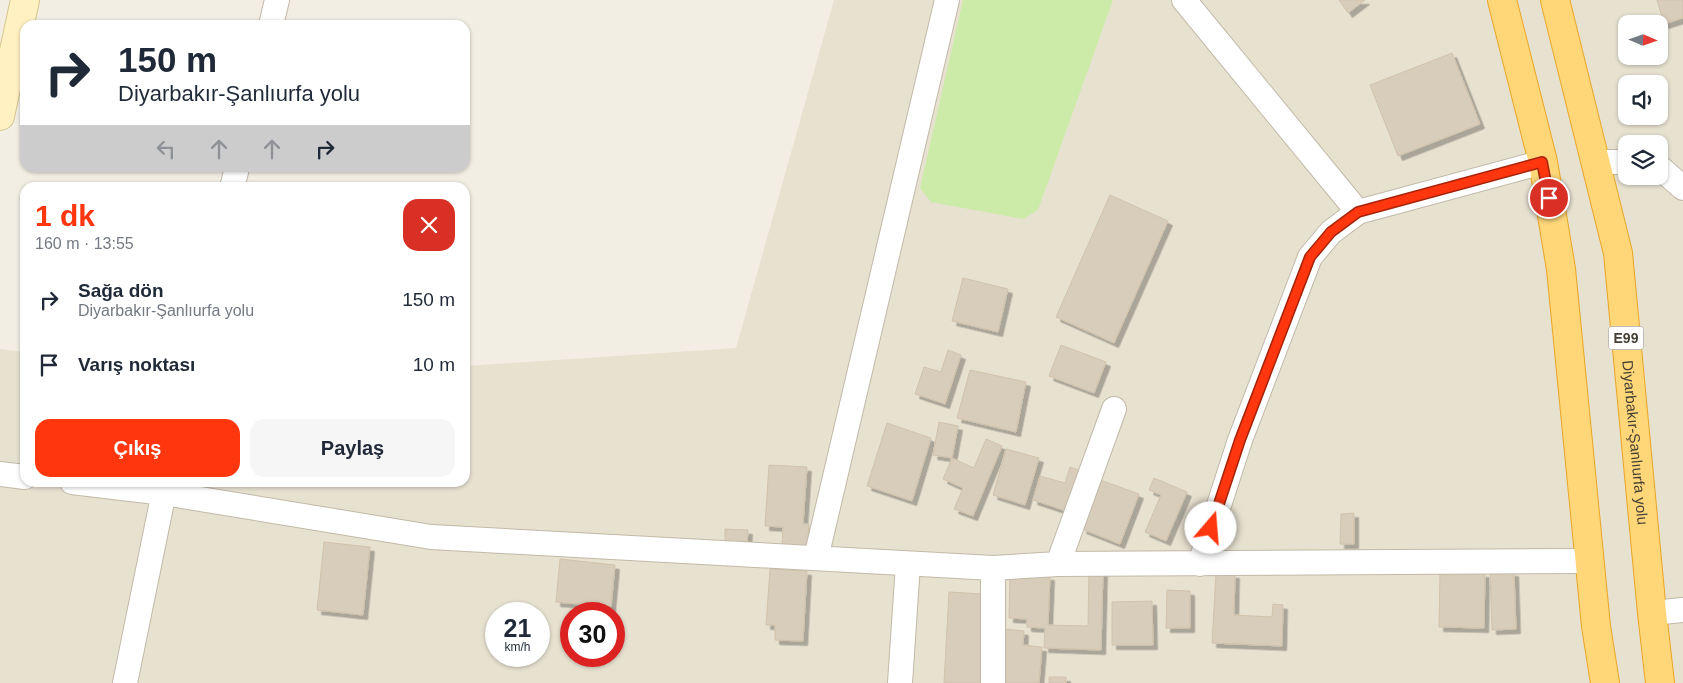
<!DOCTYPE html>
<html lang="tr">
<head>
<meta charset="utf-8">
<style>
	body { margin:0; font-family:Helvetica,sans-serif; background:#f6f6f7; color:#1f2937; height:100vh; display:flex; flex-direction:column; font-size:19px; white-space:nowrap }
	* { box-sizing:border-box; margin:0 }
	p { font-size:16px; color:#747a83 }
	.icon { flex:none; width:28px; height:28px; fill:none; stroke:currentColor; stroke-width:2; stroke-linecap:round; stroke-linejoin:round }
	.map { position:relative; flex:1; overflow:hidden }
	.details { position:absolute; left:20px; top:182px; width:450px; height:305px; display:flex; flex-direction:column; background:#fff; border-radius:15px; box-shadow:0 1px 4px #0004 }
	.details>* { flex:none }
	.guide { position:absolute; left:20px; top:20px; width:450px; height:152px; border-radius:15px; box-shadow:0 1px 4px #0004; background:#fff; color:#1f2937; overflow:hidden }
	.needle { width:32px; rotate:92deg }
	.fabs { position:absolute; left:1618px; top:15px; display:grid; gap:10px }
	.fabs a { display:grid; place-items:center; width:50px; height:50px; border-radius:10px; background:#fff; box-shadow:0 1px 4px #0004; font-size:25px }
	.speed { position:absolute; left:485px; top:602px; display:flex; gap:10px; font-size:25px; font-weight:700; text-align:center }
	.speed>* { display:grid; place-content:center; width:65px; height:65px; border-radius:50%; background:#fff; box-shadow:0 1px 4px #0004; line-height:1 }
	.speed small { font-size:12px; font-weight:400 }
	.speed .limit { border:8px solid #d22; background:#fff; color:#111 }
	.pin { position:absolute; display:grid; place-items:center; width:42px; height:42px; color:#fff; margin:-21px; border:2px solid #fff; border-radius:50%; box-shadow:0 1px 5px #0007 }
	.me { position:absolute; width:55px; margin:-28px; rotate:18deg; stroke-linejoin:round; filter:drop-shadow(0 0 4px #0008) }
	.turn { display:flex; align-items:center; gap:18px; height:105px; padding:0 15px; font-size:22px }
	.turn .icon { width:65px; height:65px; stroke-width:2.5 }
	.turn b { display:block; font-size:35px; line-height:42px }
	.lanes { display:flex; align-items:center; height:48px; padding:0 15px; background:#0003; justify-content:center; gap:25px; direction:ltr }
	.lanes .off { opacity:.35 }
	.round { display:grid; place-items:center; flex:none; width:52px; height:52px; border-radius:15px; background:#f6f6f7 }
	.summary { display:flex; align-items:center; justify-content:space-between; height:85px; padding:0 15px }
	h1 { font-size:30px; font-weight:700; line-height:38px; color:#ff360e }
	.button { display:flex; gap:10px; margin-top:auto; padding:10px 15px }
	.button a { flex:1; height:58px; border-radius:15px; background:#ff360e; color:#fff; font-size:20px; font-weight:700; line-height:58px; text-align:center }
	.button a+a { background:#f6f6f7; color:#1f2937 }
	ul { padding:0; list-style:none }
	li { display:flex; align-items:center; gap:15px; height:65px; padding:0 15px }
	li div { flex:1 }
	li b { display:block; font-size:19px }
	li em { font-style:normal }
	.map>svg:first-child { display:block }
	.residential { fill:#e7e1d0; fill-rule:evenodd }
	.green { fill:#cceba8 }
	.building { fill:#d8cdba; stroke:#d1c2aa; filter:url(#shadow) }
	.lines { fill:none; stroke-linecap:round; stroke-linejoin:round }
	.minor-casing { stroke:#c2b9a8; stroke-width:26 }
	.secondary-casing { stroke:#d7c58e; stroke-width:30 }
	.trunk-casing { stroke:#eaa526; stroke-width:30 }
	.minor { stroke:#fff; stroke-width:24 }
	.secondary { stroke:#fff1c1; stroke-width:28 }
	.trunk { stroke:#ffd779; stroke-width:28 }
	.route-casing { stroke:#a62309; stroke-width:12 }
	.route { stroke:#ff360e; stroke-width:9 }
	.labels { text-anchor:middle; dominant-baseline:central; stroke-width:4; stroke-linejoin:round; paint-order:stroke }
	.shield { fill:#fff; stroke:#7d7870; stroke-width:1 }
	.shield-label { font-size:14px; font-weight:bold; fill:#453e33 }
	.street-label { font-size:15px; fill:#453e33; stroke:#fff }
</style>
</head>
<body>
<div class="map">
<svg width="1683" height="683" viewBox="0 0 1683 683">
	<defs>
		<filter id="shadow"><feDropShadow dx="4.5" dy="4.5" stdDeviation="0" flood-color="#0004"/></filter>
	</defs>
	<rect width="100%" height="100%" fill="#f3eee3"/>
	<!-- residential -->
	<path class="residential" d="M834,0H1683V683H0V349L25,352V482H465V366L736,348ZM1626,24H1659V56H1626ZM1626,84H1659V116H1626ZM1626,144H1659V176H1626ZM496,614H539V656H496ZM571,614H614V656H571Z"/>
	<!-- green -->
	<path class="green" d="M963,0H1113L1038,210L1023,219L931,202L920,188Z"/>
	<!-- building -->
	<path class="building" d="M1339,0H1365L1348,13Z
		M1657,0H1683V18L1664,24Z
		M1452,53L1480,124L1398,156L1370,85Z
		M1110,195L1168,221L1114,343L1056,317Z
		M963,278L1008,289L998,332L952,321Z
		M1061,345L1106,362L1094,393L1049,376Z
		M948,350L961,355L945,404L915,394L924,367L941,372Z
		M970,370L1026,382L1016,432L957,418Z
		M939,422L958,426L952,458L933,455Z
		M887,423L931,438L912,501L867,486Z
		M986,439L1002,446L973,516L954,509L963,488L943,479L952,458L974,468Z
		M1006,449L1039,458L1025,505L993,495Z
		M769,465L807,467L803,524H809L807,547L782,545L783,527L765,526Z
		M1070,467L1082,471L1069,512L1033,500L1040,476L1065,483Z
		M1154,478L1187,492L1166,541L1145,532L1161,495L1149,490Z
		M1100,480L1139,494L1120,544L1082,529Z
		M1354,513V544H1340L1341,514Z
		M725,529L748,530L747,544L725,543Z
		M324,542L370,547L363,615L317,610Z
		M560,559L615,565L611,607L556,602Z
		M770,569L807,571L803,641L775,640V625H766Z
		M1089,571L1103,572L1101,650L1044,648L1045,628L1027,627V619L1009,618L1010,574L1050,576L1048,625L1088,626Z
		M1490,572H1514L1516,629L1492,630Z
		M1216,573L1235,574L1234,615L1272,617L1273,604L1283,605L1282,646L1212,643Z
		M1440,573H1485L1484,628L1439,627Z
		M1167,590L1190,591V628H1166Z
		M949,592L984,594L980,683H944Z
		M1152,601L1153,645H1112V602Z
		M1004,629L1024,631L1023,645L1042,647L1039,683H1000Z
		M1049,677H1066V683H1049Z"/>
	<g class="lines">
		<defs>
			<path id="minor" d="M1184,0L1358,212
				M271,25L277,0
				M1595,162H1626
				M1659,167L1683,188
				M232,188L237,168
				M0,474L25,477
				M72,482L164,493L431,537L993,568L1058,564L1590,561
				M816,558L947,0
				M1058,564L1114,409
				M1200,564L1240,440L1310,257L1331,232L1358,212L1543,162
				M1652,613L1683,610
				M125,683L166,482
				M900,683L908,564
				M993,683V568"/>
			<path id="secondary" d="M0,116L25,0"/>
			<g id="trunk">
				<path d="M1502,0L1543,162L1561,269L1596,626L1605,683"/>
				<path id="s1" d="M1555,0L1618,253L1652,613L1660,683"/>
			</g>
		</defs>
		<!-- minor casing -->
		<use href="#minor" class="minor-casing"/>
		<!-- secondary casing -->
		<use href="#secondary" class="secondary-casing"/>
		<!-- trunk casing -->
		<use href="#trunk" class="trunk-casing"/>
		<!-- minor -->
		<use href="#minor" class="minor"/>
		<!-- secondary -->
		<use href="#secondary" class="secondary"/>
		<!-- trunk -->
		<use href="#trunk" class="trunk"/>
	</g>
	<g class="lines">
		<defs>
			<path id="route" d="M1211,528L1240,440L1310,257L1331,232L1358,212L1542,162L1549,198"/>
		</defs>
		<!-- route casing -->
		<use href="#route" class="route-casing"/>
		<!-- route -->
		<use href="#route" class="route"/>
	</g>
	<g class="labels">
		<!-- shield labels -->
		<rect class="shield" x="1608.5" y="326.5" width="35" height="23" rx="4"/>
		<g class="shield-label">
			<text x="1626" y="338">E99</text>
		</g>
		<!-- street labels -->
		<g class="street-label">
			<text stroke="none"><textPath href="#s1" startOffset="451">Diyarbakır-Şanlıurfa yolu</textPath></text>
		</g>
	</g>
</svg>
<div class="fabs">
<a><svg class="needle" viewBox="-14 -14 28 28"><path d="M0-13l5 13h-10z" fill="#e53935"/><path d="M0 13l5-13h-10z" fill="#747a83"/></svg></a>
<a><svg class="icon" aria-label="sound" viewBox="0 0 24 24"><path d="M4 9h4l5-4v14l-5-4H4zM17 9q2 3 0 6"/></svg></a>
<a><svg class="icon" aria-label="layers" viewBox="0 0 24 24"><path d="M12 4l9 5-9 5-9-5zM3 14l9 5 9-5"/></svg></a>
</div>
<div class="speed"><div>21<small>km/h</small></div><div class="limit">30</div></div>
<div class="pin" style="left:1549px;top:198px;background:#d93025"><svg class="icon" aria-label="arrive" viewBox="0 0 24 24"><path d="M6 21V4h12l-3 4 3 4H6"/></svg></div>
<svg class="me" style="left:1211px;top:528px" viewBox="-20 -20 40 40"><circle r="19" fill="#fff"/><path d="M0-13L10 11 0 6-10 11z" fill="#ff360e"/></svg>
<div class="guide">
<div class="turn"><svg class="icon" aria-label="right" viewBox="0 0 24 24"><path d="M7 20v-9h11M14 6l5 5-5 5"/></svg><div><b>150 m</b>Diyarbakır-Şanlıurfa yolu</div></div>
<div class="lanes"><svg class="icon off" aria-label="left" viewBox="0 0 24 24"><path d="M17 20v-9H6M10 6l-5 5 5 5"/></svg><svg class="icon off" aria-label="ahead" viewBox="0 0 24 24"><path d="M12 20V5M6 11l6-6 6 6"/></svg><svg class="icon off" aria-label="ahead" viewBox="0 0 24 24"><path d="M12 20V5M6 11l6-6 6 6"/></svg><svg class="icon" aria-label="right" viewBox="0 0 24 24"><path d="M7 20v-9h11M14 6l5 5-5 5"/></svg></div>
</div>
<section class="details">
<div class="summary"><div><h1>1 dk</h1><p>160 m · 13:55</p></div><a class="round" style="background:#d93025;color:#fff"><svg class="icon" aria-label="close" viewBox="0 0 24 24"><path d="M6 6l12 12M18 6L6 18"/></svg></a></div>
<ul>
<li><svg class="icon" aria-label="right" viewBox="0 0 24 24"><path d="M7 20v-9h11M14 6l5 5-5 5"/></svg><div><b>Sağa dön</b><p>Diyarbakır-Şanlıurfa yolu</p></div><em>150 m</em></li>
<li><svg class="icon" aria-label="arrive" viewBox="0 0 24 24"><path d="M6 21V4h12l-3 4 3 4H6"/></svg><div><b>Varış noktası</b></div><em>10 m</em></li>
</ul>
<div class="button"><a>Çıkış</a><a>Paylaş</a></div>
</section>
</div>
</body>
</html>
